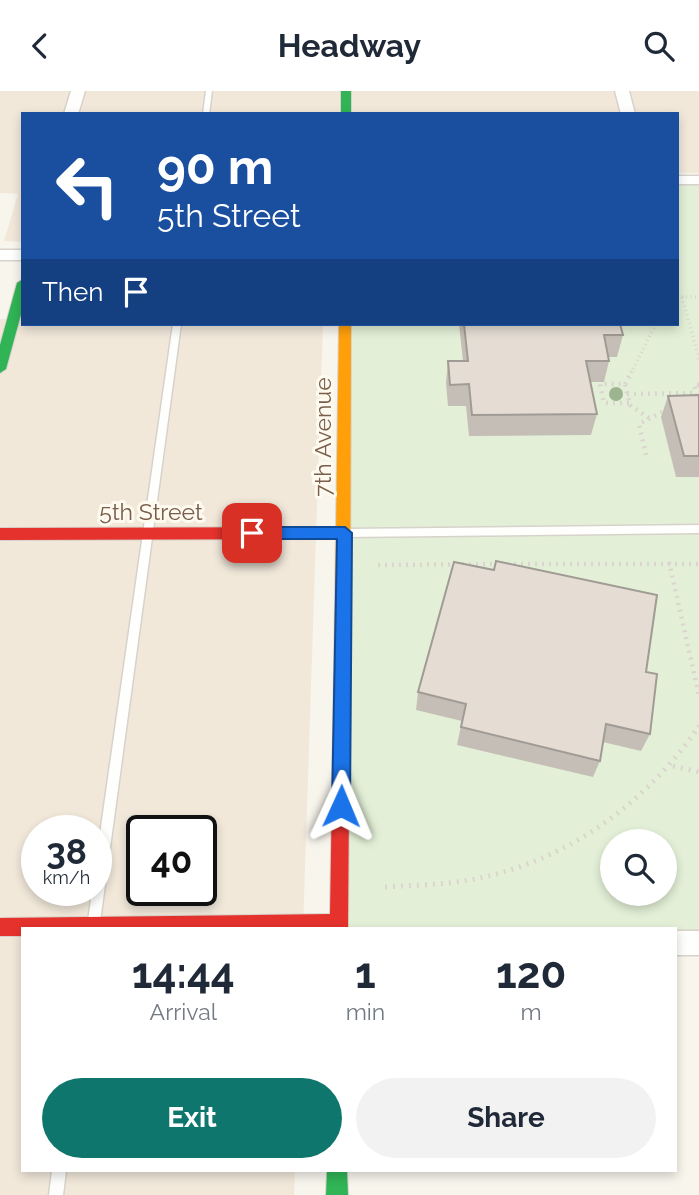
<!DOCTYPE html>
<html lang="en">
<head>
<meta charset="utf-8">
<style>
	body { margin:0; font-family:Raleway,sans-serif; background:#f2f2f3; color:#1f2937; height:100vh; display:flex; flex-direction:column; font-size:26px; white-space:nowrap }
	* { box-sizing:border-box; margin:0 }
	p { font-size:23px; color:#747a83 }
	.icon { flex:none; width:38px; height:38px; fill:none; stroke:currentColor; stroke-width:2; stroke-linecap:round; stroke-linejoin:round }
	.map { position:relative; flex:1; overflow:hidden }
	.drawer { position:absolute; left:21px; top:836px; width:656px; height:245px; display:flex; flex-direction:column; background:#fff; border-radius:0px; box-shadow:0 4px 10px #0003 }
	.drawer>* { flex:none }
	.banner { position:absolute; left:21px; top:21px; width:658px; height:214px; border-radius:0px; box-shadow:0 4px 10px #0003; background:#1a4fa0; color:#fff; overflow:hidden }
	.buttons { position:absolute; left:600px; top:738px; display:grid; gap:14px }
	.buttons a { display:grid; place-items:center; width:77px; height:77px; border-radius:50%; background:#fff; box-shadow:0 4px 10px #0003; font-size:35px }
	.speed { position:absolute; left:21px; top:724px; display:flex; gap:14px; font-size:35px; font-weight:700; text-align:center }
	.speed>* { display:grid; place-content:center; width:91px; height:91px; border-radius:50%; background:#fff; box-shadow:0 4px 10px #0003; line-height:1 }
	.speed small { font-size:18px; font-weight:400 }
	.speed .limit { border:4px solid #111; border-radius:10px; background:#fff; color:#111 }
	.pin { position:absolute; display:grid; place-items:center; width:60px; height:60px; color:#fff; margin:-30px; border-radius:14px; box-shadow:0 4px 10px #0006 }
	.me { position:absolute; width:77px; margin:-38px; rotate:1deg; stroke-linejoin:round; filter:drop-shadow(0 0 5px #0008) }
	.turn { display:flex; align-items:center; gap:24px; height:147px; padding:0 21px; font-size:32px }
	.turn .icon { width:91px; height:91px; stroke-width:2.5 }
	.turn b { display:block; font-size:49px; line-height:60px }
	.then { display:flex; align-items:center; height:66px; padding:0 21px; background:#0003; gap:14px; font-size:26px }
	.eta { display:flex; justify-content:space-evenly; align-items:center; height:119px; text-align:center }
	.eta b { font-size:42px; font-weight:700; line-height:49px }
	.action { display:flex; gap:14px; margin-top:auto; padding:14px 21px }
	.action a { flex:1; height:80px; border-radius:42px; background:#0f766e; color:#fff; font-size:28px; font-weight:700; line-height:80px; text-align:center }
	.action a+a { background:#f2f2f3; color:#1f2937 }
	header { display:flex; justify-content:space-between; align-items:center; height:91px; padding:0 21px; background:#fff; font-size:32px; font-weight:700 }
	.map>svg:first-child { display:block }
	.residential { fill:#f1e8da; fill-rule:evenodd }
	.green { fill:#e3f0d7; fill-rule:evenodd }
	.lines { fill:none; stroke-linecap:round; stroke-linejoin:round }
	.lane-casing { stroke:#d7d2cb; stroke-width:3 }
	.street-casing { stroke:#d7d2cb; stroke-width:3 }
	.fast-casing { stroke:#d8d1c9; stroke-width:2 }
	.slow-casing { stroke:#d8d1c9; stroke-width:2 }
	.jam-casing { stroke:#d8d1c9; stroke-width:2 }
	.path-far2 { stroke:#dad5ce; stroke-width:3.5; stroke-dasharray:1 3.5; stroke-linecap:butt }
	.path-far1 { stroke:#dad5ce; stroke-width:4.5; stroke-dasharray:2 5; stroke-linecap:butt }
	.path { stroke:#dad5ce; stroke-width:5; stroke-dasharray:2 6; stroke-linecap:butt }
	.lane { fill:#fefefc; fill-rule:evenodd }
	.street { fill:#fefefc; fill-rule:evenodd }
	.fast { fill:#30b455; fill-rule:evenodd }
	.slow { fill:#ff9f0a; fill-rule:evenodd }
	.jam { fill:#e5322d; fill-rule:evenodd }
	.tree { fill:#9cb48f }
	.wall { fill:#c5beb6 }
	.building { fill:#e5ddd4; stroke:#a09b94; stroke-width:2 }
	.route { fill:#1a73e8; stroke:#114b97; stroke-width:2 }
	.labels { text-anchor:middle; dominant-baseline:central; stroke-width:6; stroke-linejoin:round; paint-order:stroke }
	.street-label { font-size:23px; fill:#785e4b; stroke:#fffaef }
</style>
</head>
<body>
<header><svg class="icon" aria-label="back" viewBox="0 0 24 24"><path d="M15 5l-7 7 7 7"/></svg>Headway<svg class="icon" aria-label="search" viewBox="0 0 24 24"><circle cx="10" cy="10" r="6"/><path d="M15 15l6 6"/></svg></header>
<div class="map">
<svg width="699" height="1104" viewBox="0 0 699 1104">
	<rect width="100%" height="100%" fill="#f8f5ed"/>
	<!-- residential -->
	<path class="residential" d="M0,0H699V82H677V23H23V151L4,150L18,103L0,102Z
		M0,228H23V233H323L303,838H23V1080H295L294,1104H0ZM37,740H96V800H37ZM142,740H201V800H142Z"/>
	<!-- green -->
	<path class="green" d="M677,89H699V852H676V838H339L345,233H677ZM612,751H665V803H612Z"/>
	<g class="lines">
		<defs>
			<path id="lane" d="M206,0H212L209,23H203Z
				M173,233H181L99,838H87L92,800H96V771Z
				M699,434V442L345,446L340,442L345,438Z
				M52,1080H66L63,1104H49Z"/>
			<path id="street" d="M71,0H85L78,23H64Z
				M615,0H629L635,23H621Z
				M677,85H699V93H677Z
				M0,159H23V169H0Z
				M676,840H699V864H676Z"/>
			<path id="fast" d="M341,0H351V23H341Z
				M23,188V216L6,278L0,282V254L17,192Z
				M327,1080H347L348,1104H326Z"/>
			<path id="slow" d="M339,233H351L350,578L348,583L342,585L336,583L334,578Z"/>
			<path id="jam" d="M345,436L352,442L345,448L0,449V437Z
				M342,571L348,573L350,578L348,838H23V845H0V827L330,823L334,578L336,573Z"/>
		</defs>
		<!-- lane casing -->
		<use href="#lane" class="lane-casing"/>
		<!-- street casing -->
		<use href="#street" class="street-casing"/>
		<!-- fast casing -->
		<use href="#fast" class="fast-casing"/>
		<!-- slow casing -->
		<use href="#slow" class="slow-casing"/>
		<!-- jam casing -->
		<use href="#jam" class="jam-casing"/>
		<!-- path-far2 -->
		<path class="path-far2" d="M677,183V189
			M677,206H699
			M682,206L699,268
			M631,282L656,233"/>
		<!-- path-far1 -->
		<path class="path-far1" d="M625,293L632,280
			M699,294H694L699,312
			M627,303L696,302
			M629,312H604L600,293H625L630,314L649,327
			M646,364L639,333L666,319
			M669,471L699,604
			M507,473H699
			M378,474L499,473
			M694,642L699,635"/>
		<!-- path -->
		<path class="path" d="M673,675L699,681
			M385,796C415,794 446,794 475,788C566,770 642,715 695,641"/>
		<!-- lane -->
		<use href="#lane" class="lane"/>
		<!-- street -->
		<use href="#street" class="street"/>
		<!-- fast -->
		<use href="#fast" class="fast"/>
		<!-- slow -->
		<use href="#slow" class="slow"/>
		<!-- jam -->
		<use href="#jam" class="jam"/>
	</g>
	<!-- trees -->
	<circle class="tree" cx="616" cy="303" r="7"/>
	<!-- wall -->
	<path class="wall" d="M459,233H620L623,244L617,266H609V270L604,291H590L597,323L591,344L469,345L466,315H448L446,292L448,270H463Z
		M699,304V386H676L661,326L668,305Z
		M646,581L650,643L641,660L603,651L600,670L593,686L457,654L462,630L416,619L418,601Z"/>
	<!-- building -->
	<path class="building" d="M464,233H620L623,244H604L609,270H586L597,323L472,324L469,293L450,294L448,270H468Z
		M699,304V365H684L668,305Z
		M496,470L657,504L646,581L657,583L650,643L606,633L600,670L461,636L466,613L418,601L454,471L494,479Z"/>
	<!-- route -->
	<path class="route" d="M252,436H345L352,442L350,715L347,721L341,723L335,721L332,715L337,448H252L244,442Z"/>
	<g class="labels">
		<!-- street labels -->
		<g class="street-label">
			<text transform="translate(322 346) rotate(-90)">7th Avenue</text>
			<text x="151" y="420">5th Street</text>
		</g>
	</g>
</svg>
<div class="buttons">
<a><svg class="icon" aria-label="search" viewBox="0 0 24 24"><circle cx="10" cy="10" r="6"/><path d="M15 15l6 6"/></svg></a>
</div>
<div class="speed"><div>38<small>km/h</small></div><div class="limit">40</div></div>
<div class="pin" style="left:252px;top:442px;background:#d93025"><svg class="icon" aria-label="arrive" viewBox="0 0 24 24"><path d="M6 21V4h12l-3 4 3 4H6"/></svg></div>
<svg class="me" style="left:341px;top:715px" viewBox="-20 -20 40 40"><path d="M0-17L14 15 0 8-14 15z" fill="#1a73e8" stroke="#fff" stroke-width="4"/></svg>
<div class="banner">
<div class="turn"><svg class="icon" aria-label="left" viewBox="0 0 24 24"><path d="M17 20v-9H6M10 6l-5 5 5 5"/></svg><div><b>90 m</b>5th Street</div></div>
<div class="then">Then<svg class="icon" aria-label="arrive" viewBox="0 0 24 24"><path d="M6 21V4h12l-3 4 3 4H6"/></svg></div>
</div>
<section class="drawer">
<div class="eta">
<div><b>14:44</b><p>Arrival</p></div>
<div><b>1</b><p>min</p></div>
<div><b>120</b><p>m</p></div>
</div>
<div class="action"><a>Exit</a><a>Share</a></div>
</section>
</div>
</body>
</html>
